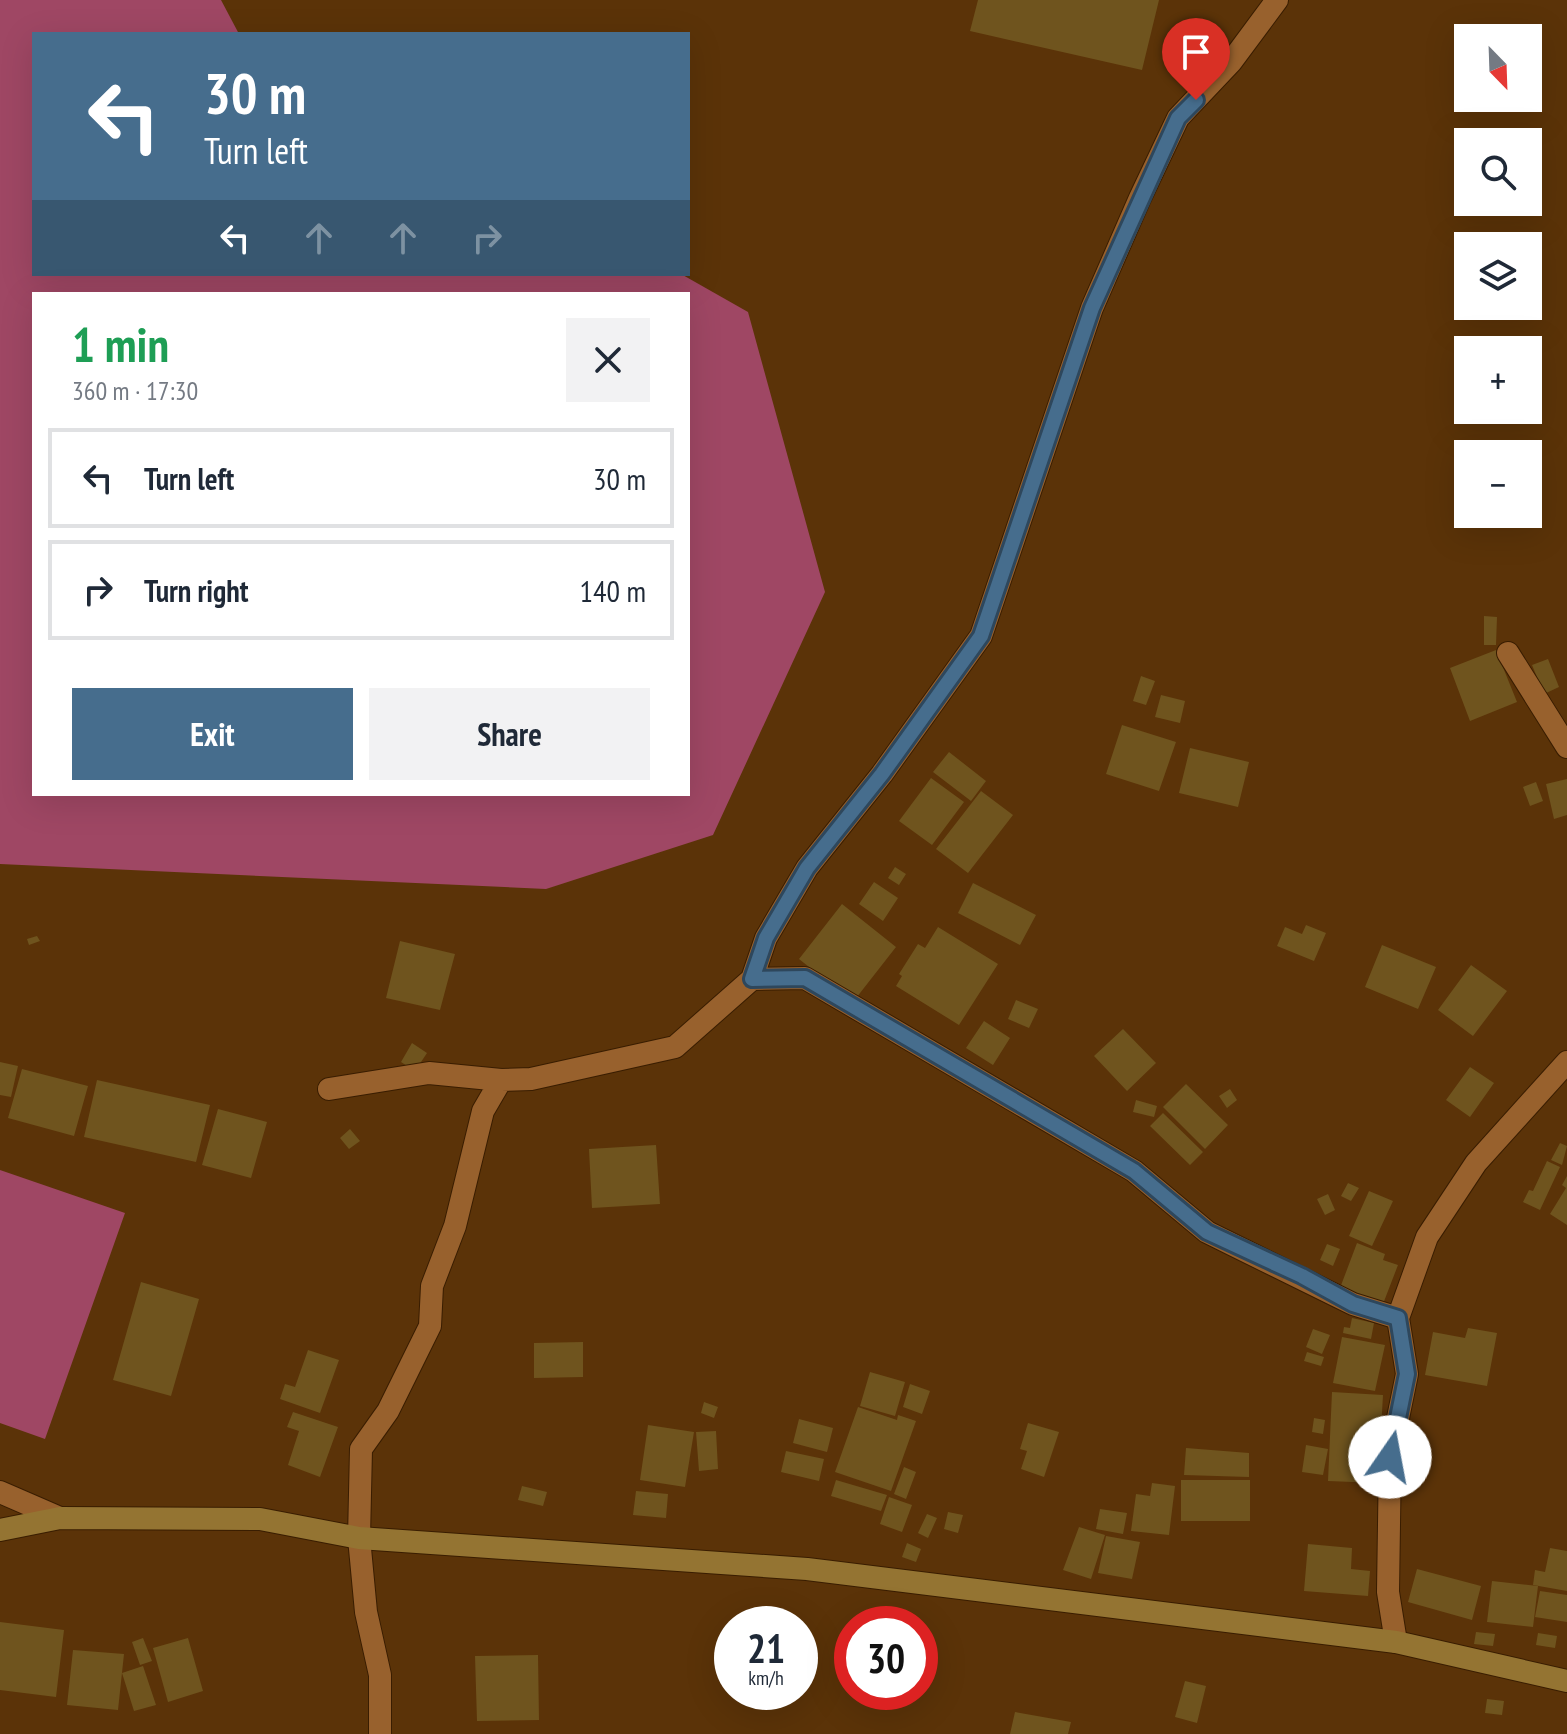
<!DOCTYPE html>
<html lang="en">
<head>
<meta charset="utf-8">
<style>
	body { margin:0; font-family:"PT Sans Narrow",sans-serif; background:#f2f2f3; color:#1f2937; height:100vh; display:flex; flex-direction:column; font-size:30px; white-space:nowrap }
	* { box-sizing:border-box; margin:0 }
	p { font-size:26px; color:#747a83 }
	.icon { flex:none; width:44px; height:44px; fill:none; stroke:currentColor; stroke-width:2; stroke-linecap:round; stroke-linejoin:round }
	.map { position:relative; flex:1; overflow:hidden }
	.side { position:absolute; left:32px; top:292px; width:658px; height:504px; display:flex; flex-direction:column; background:#fff; border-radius:0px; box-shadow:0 8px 32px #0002 }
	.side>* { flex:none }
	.top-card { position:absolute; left:32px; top:32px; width:658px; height:244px; border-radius:0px; box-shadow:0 8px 32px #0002; background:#466d8d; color:#fff; overflow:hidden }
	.needle { width:52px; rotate:157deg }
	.buttons { position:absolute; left:1454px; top:24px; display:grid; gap:16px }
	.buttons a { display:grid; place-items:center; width:88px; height:88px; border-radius:0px; background:#fff; box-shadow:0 8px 32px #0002; font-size:40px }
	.speed { position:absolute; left:714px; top:1606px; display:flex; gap:16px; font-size:40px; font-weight:700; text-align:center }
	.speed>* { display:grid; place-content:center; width:104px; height:104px; border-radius:50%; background:#fff; box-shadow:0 8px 32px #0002; line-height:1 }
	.speed small { font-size:20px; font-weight:400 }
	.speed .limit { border:12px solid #d22; background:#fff; color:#111 }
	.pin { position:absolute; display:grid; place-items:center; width:68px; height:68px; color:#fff; margin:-82px -34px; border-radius:50% 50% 50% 0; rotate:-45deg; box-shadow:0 0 8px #0007 }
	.pin .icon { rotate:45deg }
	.me { position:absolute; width:88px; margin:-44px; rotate:12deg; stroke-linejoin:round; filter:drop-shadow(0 0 6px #0008) }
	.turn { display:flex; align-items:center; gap:28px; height:168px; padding:0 40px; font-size:36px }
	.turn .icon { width:104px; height:104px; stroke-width:2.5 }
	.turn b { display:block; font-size:56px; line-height:68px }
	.lanes { display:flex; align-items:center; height:76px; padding:0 40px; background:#0003; justify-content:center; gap:40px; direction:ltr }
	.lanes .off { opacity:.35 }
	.round { display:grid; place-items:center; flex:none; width:84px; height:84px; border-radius:0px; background:#f2f2f3 }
	.headline { display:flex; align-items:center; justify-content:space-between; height:136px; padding:0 40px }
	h1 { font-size:48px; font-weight:700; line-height:60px; color:#1e9e55 }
	.button { display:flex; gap:16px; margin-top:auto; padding:16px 40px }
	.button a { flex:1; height:92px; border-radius:0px; background:#466d8d; color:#fff; font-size:32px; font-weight:700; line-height:92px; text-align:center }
	.button a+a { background:#f2f2f3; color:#1f2937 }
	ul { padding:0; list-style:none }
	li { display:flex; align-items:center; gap:24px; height:100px; margin:0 16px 12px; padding:0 24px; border:4px solid #e0e1e3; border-radius:0px }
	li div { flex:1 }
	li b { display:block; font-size:30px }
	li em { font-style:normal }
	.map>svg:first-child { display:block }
	.green { fill:#9f4764; fill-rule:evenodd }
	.building { fill:#6f541e }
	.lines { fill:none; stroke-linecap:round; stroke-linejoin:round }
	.minor-casing { stroke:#391d01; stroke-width:24 }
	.secondary-casing { stroke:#391d01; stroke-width:24 }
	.minor { stroke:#98612d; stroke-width:22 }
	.secondary { stroke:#947432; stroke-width:22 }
	.route-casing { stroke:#2e475c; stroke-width:20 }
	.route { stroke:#466d8d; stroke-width:14 }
</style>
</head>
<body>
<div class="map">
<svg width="1567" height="1734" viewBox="0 0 1567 1734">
	<rect width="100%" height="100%" fill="#5b3308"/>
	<!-- green -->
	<path class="green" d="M0,0H221L239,34H34V274H681L748,312L825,592L713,835L546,889L0,864ZM34,294H688V794H34Z
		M0,1170L125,1213L45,1439L0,1423Z"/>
	<!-- building -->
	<path class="building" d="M978,0H1159L1142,70L970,31Z
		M1484,616L1497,617L1496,645H1484Z
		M1496,650L1517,702L1470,721L1450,668Z
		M1548,659L1559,687L1544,694L1532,665Z
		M1141,676L1155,681L1146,705L1133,701Z
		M1161,695L1185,701L1180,723L1155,717Z
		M1122,725L1176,742L1159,791L1106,774Z
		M1190,748L1249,762L1238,807L1179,793Z
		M949,752L986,781L971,801L933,772Z
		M931,778L964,802L932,845L899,821Z
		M1567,779V815L1554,819L1546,784Z
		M1536,782L1543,801L1530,806L1523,787Z
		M981,791L1013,815L968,873L936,849Z
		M895,867L906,874L899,885L888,878Z
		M874,882L898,898L883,921L859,904Z
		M973,883L1036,915L1020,945L958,913Z
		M842,904L896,947L853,1002L799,959Z
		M1306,925L1326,933L1314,961L1277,946L1285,927L1302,934Z
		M938,927L998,964L959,1025L896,986L902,976L899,974L918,944L925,948Z
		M37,936L40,941L29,945L27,939Z
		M400,941L455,954L440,1010L386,998Z
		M1382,945L1436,967L1418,1009L1365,987Z
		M1471,965L1507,991L1473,1036L1438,1010Z
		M1016,1000L1038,1009L1029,1028L1008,1019Z
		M984,1021L1010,1038L993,1065L966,1048Z
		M1123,1029L1156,1063L1127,1091L1094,1056Z
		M412,1043L427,1053L415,1071L401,1062Z
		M0,1062L18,1066L11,1097L0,1095Z
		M1470,1067L1494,1083L1470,1117L1446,1100Z
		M22,1069L88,1086L74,1136L8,1118Z
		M97,1080L210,1105L196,1162L84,1137Z
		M1186,1084L1228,1125L1205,1149L1163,1107Z
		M1230,1089L1237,1100L1227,1108L1219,1096Z
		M1136,1100L1157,1106L1154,1117L1133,1112Z
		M218,1109L267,1122L251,1178L202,1165Z
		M1163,1113L1203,1152L1190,1165L1150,1126Z
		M350,1129L360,1141L349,1149L340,1138Z
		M1560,1143L1567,1146L1562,1165L1551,1160Z
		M656,1145L660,1204L592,1208L589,1149Z
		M1547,1161L1560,1167L1540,1210L1523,1202L1529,1190L1533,1191Z
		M1567,1176V1225L1550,1214L1566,1188L1562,1185Z
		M1348,1183L1359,1188L1351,1201L1341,1196Z
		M1369,1191L1393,1201L1372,1246L1349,1236Z
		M1328,1194L1335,1210L1325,1215L1317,1199Z
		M1357,1243L1385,1254L1383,1260L1398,1265L1383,1304L1340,1288Z
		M1327,1244L1340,1249L1333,1266L1320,1260Z
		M141,1282L199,1299L171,1396L113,1380Z
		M1352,1318L1374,1323L1371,1339L1343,1333L1344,1327L1350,1328Z
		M1468,1328L1497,1333L1487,1386L1425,1375L1433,1332L1465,1338Z
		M1313,1329L1330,1335L1322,1354L1306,1347Z
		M1342,1337L1385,1345L1375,1391L1333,1383Z
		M583,1342V1377L534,1378V1343Z
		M308,1350L339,1360L320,1413L280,1399L285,1384L295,1387Z
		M1307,1352L1324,1357L1321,1366L1304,1361Z
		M870,1372L905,1382L895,1416L860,1406Z
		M910,1384L930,1391L922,1414L903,1407Z
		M1332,1392L1383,1395L1378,1483L1328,1481Z
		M704,1402L718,1407L714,1418L701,1413Z
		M858,1407L897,1420L898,1415L916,1421L891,1491L835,1472Z
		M293,1412L338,1427L320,1477L288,1465L299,1431L287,1427Z
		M1314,1418L1325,1420L1323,1434L1312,1432Z
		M799,1419L833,1428L827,1452L793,1443Z
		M1028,1423L1059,1432L1044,1477L1021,1469L1027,1451L1020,1449Z
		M648,1425L694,1432L685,1487L640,1480Z
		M716,1431L718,1469L699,1471L696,1432Z
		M1306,1445L1328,1449L1323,1475L1302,1472Z
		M1186,1448L1249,1453V1477L1184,1475Z
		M786,1451L824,1459L819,1481L781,1472Z
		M904,1467L916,1472L906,1499L894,1494Z
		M836,1480L887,1495L881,1511L831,1496Z
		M1181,1480H1250V1521H1181Z
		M1152,1483L1175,1486L1169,1535L1131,1531L1136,1494L1150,1496Z
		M522,1486L547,1492L543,1506L518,1500Z
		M636,1491L668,1494L666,1518L633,1515Z
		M889,1497L912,1505L902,1532L880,1524Z
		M1100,1509L1127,1513L1123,1534L1096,1529Z
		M948,1512L963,1515L958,1533L944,1529Z
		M927,1514L937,1518L928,1538L918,1533Z
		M1079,1527L1105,1535L1091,1579L1063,1570Z
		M1106,1536L1140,1542L1132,1579L1098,1573Z
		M907,1543L921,1549L916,1562L902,1557Z
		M1308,1544L1352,1548L1351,1569L1370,1571L1368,1596L1304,1591Z
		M1550,1548L1567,1551V1591L1533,1585L1535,1570L1545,1572Z
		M1417,1569L1481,1586L1472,1620L1408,1602Z
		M1492,1581L1538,1586L1533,1627L1487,1622Z
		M1540,1591L1567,1595V1622L1535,1617Z
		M0,1622L64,1630L56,1697L0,1690Z
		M1476,1632L1495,1634L1493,1646L1474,1644Z
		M1538,1633L1557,1636L1555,1648L1536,1645Z
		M143,1638L152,1661L140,1665L132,1642Z
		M188,1638L203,1691L168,1702L153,1648Z
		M73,1650L124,1654L118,1710L67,1705Z
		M538,1655L539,1720L477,1721L475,1656Z
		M143,1666L156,1705L134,1711L122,1673Z
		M1185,1681L1206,1686L1197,1723L1175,1717Z
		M1487,1699L1504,1701L1502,1715L1485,1713Z
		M1015,1712L1071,1722L1068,1734H1010Z"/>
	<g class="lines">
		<defs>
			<path id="minor" d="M1508,653L1567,747
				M752,979L766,938L807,868L882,774L981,636L1092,308L1140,198L1178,118L1231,62L1277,0
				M329,1089L429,1073L501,1080
				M0,1492L60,1518
				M1396,1642L1388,1592L1390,1457L1407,1374L1398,1318L1427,1237L1476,1163L1567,1062
				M380,1734V1675L366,1612L359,1538L361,1449L388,1411L430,1326L432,1286L455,1226L483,1111L501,1080L531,1079L675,1047L752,979L805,978L1134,1171L1207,1232L1353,1304L1398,1318"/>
			<path id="secondary" d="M0,1530L60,1518L260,1519L359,1538L807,1569L1396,1642L1567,1681"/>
		</defs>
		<!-- minor casing -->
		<use href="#minor" class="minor-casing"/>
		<!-- secondary casing -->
		<use href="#secondary" class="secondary-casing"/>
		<!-- minor -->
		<use href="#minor" class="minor"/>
		<!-- secondary -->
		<use href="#secondary" class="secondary"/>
	</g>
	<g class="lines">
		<defs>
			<path id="route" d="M1196,100L1178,118L1092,308L981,636L882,774L807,868L766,938L752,979L805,978L1134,1171L1207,1232L1302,1276L1353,1304L1398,1318L1407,1374L1390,1457"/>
		</defs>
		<!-- route casing -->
		<use href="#route" class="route-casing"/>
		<!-- route -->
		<use href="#route" class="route"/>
	</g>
</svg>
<div class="buttons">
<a><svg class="needle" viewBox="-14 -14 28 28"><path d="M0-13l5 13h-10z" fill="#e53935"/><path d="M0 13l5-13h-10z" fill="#747a83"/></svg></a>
<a><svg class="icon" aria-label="search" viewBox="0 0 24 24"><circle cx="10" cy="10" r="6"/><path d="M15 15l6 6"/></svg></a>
<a><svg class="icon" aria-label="layers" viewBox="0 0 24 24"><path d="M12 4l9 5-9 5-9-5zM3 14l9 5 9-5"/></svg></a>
<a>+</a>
<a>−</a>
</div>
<div class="speed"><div>21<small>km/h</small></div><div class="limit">30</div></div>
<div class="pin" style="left:1196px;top:100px;background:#d93025"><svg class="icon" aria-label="arrive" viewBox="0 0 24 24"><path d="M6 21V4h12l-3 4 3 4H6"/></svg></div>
<svg class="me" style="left:1390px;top:1457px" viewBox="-20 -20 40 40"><circle r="19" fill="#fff"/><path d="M0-13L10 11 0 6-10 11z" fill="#466d8d"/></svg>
<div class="top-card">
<div class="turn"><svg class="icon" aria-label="left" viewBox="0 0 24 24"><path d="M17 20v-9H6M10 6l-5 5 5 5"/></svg><div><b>30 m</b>Turn left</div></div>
<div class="lanes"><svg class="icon" aria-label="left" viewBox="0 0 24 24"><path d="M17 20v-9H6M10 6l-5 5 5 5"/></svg><svg class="icon off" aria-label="ahead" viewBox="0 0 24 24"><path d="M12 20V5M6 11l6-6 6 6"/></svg><svg class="icon off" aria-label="ahead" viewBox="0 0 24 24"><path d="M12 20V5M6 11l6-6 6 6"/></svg><svg class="icon off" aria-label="right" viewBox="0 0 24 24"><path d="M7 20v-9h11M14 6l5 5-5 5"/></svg></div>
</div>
<section class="side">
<div class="headline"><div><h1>1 min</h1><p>360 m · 17:30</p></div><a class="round"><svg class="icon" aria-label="close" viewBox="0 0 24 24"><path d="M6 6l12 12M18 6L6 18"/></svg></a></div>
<ul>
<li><svg class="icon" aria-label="left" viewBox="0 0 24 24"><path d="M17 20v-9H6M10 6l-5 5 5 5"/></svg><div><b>Turn left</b></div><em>30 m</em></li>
<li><svg class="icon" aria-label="right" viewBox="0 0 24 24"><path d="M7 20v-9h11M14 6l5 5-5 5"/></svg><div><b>Turn right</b></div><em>140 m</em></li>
</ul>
<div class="button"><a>Exit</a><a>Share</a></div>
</section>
</div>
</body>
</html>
